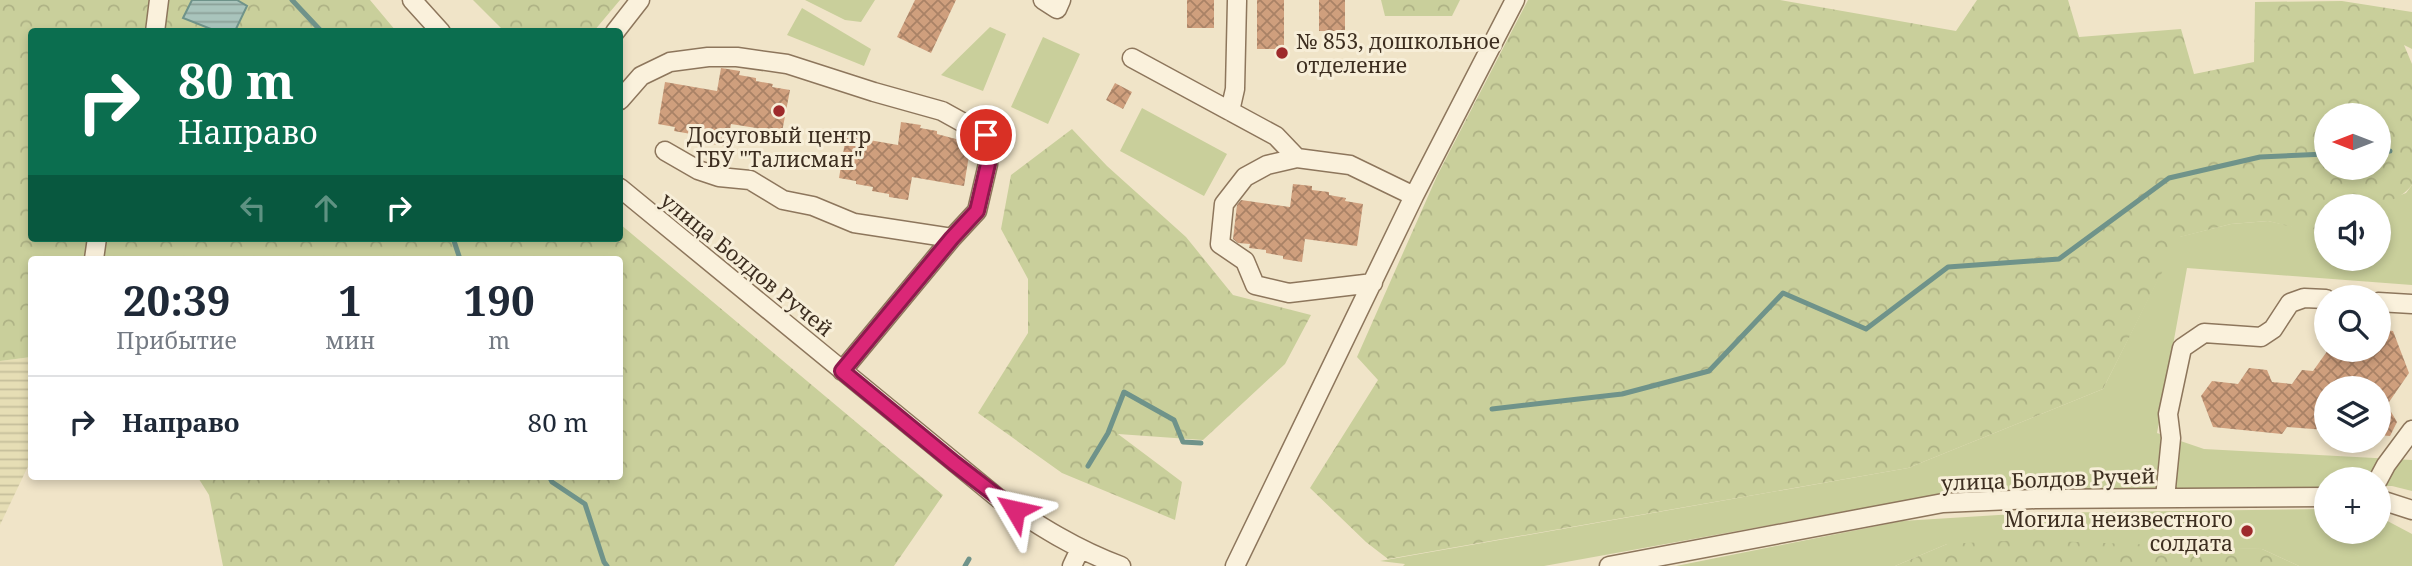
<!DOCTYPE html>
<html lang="ru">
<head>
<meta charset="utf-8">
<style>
	body { margin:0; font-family:"Noto Serif",serif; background:#f2f2f3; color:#1f2937; height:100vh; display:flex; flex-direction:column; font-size:26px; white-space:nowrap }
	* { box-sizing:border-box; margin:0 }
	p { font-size:23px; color:#747a83 }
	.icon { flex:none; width:38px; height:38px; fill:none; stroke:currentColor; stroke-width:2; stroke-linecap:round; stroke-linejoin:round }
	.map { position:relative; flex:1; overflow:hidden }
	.side { position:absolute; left:28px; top:256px; width:595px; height:224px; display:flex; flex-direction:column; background:#fff; border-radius:7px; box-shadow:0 4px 10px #0003 }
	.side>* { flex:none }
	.banner { position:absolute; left:28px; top:28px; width:595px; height:214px; border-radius:7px; box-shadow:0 4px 10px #0003; background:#0b6e4f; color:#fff; overflow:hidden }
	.needle { width:46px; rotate:270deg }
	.controls { position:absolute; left:2314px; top:103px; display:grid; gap:14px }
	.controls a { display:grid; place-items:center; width:77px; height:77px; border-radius:50%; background:#fff; box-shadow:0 4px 10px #0003; font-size:35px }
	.pin { position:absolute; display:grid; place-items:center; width:60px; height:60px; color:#fff; margin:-30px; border:4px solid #fff; border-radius:50%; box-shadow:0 2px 7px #0007 }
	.me { position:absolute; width:77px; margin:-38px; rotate:306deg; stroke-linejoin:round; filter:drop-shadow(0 0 5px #0008) }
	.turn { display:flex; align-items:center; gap:24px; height:147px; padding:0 35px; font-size:32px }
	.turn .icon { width:91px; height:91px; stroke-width:2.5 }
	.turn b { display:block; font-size:49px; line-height:60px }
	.lanes { display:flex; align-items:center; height:66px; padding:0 35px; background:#0003; justify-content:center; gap:35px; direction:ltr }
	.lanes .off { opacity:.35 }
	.eta { display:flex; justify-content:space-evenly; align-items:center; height:119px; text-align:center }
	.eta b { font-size:42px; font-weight:700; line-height:49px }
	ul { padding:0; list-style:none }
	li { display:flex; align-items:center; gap:21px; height:91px; padding:0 35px; border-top:2px solid #e0e1e3 }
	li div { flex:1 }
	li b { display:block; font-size:26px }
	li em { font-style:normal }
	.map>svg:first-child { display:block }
	.farmland { fill:url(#farmland-rules) }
	.green { fill:#c9cf9b }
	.forest { fill:url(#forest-crowns); fill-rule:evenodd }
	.water { fill:url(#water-rules); stroke:#6f938a; stroke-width:2 }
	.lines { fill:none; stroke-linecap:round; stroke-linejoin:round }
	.stream { stroke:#6f938a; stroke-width:5 }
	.building { fill:url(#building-cross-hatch) }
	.minor-casing { stroke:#8d765c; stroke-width:21 }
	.minor { stroke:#faf1dc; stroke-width:18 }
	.route-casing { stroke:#8e194d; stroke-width:18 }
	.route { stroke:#db2777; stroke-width:12 }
	.poi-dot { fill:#9e2a2b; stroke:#f7eed8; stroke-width:2.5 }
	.labels { text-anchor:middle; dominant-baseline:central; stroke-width:6; stroke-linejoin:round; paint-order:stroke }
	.poi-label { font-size:21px; fill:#3d2e20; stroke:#f7eed8; text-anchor:start }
	.street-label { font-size:21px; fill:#3d2e20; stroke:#f7eed8 }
</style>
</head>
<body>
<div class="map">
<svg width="2412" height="566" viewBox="0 0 2412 566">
	<defs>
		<pattern id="farmland-rules" width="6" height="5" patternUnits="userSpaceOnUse" patternTransform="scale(1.75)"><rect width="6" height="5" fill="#e6deb5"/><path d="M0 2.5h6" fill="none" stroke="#c6bf9b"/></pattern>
		<pattern id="forest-crowns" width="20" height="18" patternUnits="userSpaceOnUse" patternTransform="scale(1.75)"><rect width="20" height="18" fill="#c9cf9b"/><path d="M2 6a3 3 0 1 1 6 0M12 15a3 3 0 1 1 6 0" fill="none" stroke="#aeb285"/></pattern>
		<pattern id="water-rules" width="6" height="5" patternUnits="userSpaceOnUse" patternTransform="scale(1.75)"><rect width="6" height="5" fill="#a9c4bc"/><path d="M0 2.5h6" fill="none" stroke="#8ba098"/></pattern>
		<pattern id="building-cross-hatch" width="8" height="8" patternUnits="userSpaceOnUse" patternTransform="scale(1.75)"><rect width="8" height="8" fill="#cf9f7d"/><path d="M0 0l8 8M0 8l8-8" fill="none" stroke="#a98266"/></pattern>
	</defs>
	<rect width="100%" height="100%" fill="#f0e4c8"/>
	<!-- farmland -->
	<path class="farmland" d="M31,357V460L0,525V361Z"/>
	<!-- green -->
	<path class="green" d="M805,0H875L861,22L845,20Z
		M802,8L871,49L864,66L787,35Z
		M990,27L1006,34L983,91L941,75Z
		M1043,37L1080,54L1048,124L1011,107Z
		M1142,108L1227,154L1204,196L1120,151Z
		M2412,185V285L2187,268L2157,433L2204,449L2412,460V491L2392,486H2378V480H2326V487L1977,490L1924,497L1544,566H1403L1405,564L1380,561L1908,468L2103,389L2179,237L2231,224L2268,221L2309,230L2326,224V259H2378V206H2371L2406,193Z
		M2326,509V532H2378V516L2412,534V566H2299L2262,549L1947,544L1895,566H1676L1902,521L2031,513Z"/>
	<!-- forest -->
	<path class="forest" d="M0,0H370L396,31L32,32V238H620V224L943,495L894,566H223L209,495L197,476H620V259H32L31,357L0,361Z
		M473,0H620L594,31L505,32Z
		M1381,0H1460L1452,16H1385Z
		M1528,0H1780L1956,31L1977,0H2068L2079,37L2181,29L2194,74L2254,62L2255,2L2342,1L2412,12V49L2404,45L2412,64V185C2393,210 2354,206 2326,206V224L2309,231L2268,221L2231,224L2180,237L2103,389L1908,468L1388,559L1366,542L1310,488L1378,380L1357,357L1437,176ZM2326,116H2378V168H2326Z
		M1072,129L1107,166L1186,237L1233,295L1311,315L1285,364L1203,440L1118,434L1182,482L1175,520L1062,473L978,413L1028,333V279L1001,229L1011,175Z
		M2023,540L2262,549L2299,566H1895L1947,544Z"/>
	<!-- water -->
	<path class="water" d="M192,0H237L247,6L235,31H216L183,18Z"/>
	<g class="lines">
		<!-- stream -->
		<path class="stream" d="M292,0L322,32
			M2378,152L2390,151
			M453,238L460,259
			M1492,409L1622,394L1709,371L1783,293L1866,329L1948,267L2059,259L2169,178L2260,157L2326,154
			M1088,466L1108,433L1124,392L1174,420L1183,442L1201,443
			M549,476L552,482L585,504L604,562L607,566
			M965,566L969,559"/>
	</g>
	<!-- building -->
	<path class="building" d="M915,0H956L931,53L897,37Z
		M1187,0H1214V28H1187Z
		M1257,0H1284V49H1257Z
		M1319,0H1345V31H1319Z
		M721,68L740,71L739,75L756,78V81L773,84L772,87L790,90L782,132L731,124L727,147L708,143V140L691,137V134L674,131L675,127L658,124L665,82L717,91Z
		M1115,83L1132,92L1123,109L1106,100Z
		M901,122L921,125L920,128L937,131V134L971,143L964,186L912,177L908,200L889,197V194L872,191L873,187L856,184V181L839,178L846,136L898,145Z
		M1293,184L1312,186V190L1329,192V195L1346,198L1345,201L1363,204L1357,246L1305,239L1302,262L1283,259V256L1266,253V250L1249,248L1250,244L1238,243L1233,239L1237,205L1241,200L1290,207Z
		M2378,329L2393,331L2409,373L2387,405L2397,422L2390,436L2378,435V388H2326V430L2287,427L2282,434L2213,427L2201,396L2212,381L2238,384L2249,368L2267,370L2272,382L2292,384L2302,370L2313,371L2328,350H2378Z"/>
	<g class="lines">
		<defs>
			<path id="minor" d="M412,0L441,32
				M1043,0L1057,9L1061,0
				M155,32L159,0
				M615,32L640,0
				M1132,58L1276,136L1297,158
				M620,100L641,76L670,62L708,57H737L787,64L874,92L942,111L989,137L988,164L977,211L952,238L842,371
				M1230,111L1235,89L1237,1
				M665,151L698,170L719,177L750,180L783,200L813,206L854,223L952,238
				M620,188L998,498C1037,525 1077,550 1121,566
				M94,259L97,238
				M1373,283L1289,293L1255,285L1245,261L1220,244L1224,204L1245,177L1267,165L1297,158L1350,165L1414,196
				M2378,302L2412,304
				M2378,480L2386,465L2412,430
				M2165,498L2171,438L2168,414L2182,348L2204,333L2261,337L2273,329L2290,303L2304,298L2326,299
				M2378,499L2412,510
				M1072,566L1080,549
				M1235,566L1414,196L1515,0
				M1609,566L1943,503L2035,499L2326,497"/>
		</defs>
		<!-- minor casing -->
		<use href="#minor" class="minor-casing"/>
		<!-- minor -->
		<use href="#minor" class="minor"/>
	</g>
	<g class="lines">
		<defs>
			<path id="route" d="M986,135L989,136L988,164L977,211L952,238L842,371L954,463L1015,510"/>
		</defs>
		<!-- route casing -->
		<use href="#route" class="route-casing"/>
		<!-- route -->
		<use href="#route" class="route"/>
	</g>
	<!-- markers -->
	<g class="poi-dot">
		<circle cx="1282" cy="53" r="7"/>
		<circle cx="779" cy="111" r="7"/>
		<circle cx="2247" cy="531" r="7"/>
	</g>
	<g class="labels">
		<!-- poi labels -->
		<g class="poi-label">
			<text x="1296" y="41">№ 853, дошкольное<tspan x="1296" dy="24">отделение</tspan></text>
			<text x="779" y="135" text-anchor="middle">Досуговый центр<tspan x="779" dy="24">ГБУ "Талисман"</tspan></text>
			<text x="2233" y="519" text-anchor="end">Могила неизвестного<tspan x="2233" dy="24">солдата</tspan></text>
		</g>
		<!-- street labels -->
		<g class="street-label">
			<text transform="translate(747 264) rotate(39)">улица Болдов Ручей</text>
			<text transform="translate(2048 479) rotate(-2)">улица Болдов Ручей</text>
		</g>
	</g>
</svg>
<div class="controls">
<a><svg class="needle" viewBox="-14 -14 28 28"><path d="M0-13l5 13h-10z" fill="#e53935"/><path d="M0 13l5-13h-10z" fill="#747a83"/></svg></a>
<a><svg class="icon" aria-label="sound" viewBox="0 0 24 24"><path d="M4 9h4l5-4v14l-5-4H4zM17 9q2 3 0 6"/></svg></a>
<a><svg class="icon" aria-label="search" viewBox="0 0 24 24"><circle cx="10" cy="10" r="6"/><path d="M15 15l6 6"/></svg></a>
<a><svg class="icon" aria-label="layers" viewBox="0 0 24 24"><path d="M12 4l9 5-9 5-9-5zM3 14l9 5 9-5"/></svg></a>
<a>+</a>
</div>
<div class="pin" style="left:986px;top:135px;background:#d93025"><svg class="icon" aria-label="arrive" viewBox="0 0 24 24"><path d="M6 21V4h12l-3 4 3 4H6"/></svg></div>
<svg class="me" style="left:1015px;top:510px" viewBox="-20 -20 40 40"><path d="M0-17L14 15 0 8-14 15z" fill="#db2777" stroke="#fff" stroke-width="4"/></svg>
<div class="banner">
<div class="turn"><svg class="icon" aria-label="right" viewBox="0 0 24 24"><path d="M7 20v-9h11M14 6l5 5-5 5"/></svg><div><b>80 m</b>Направо</div></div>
<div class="lanes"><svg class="icon off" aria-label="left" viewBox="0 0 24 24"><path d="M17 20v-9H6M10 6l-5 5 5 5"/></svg><svg class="icon off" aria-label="ahead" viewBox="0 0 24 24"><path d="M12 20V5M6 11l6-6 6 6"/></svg><svg class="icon" aria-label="right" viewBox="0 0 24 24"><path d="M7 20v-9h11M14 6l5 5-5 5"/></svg></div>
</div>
<section class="side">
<div class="eta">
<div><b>20:39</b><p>Прибытие</p></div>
<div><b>1</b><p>мин</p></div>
<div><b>190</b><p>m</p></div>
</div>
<ul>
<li><svg class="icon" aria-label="right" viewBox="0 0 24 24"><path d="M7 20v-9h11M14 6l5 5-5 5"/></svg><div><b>Направо</b></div><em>80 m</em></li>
</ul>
</section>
</div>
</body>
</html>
